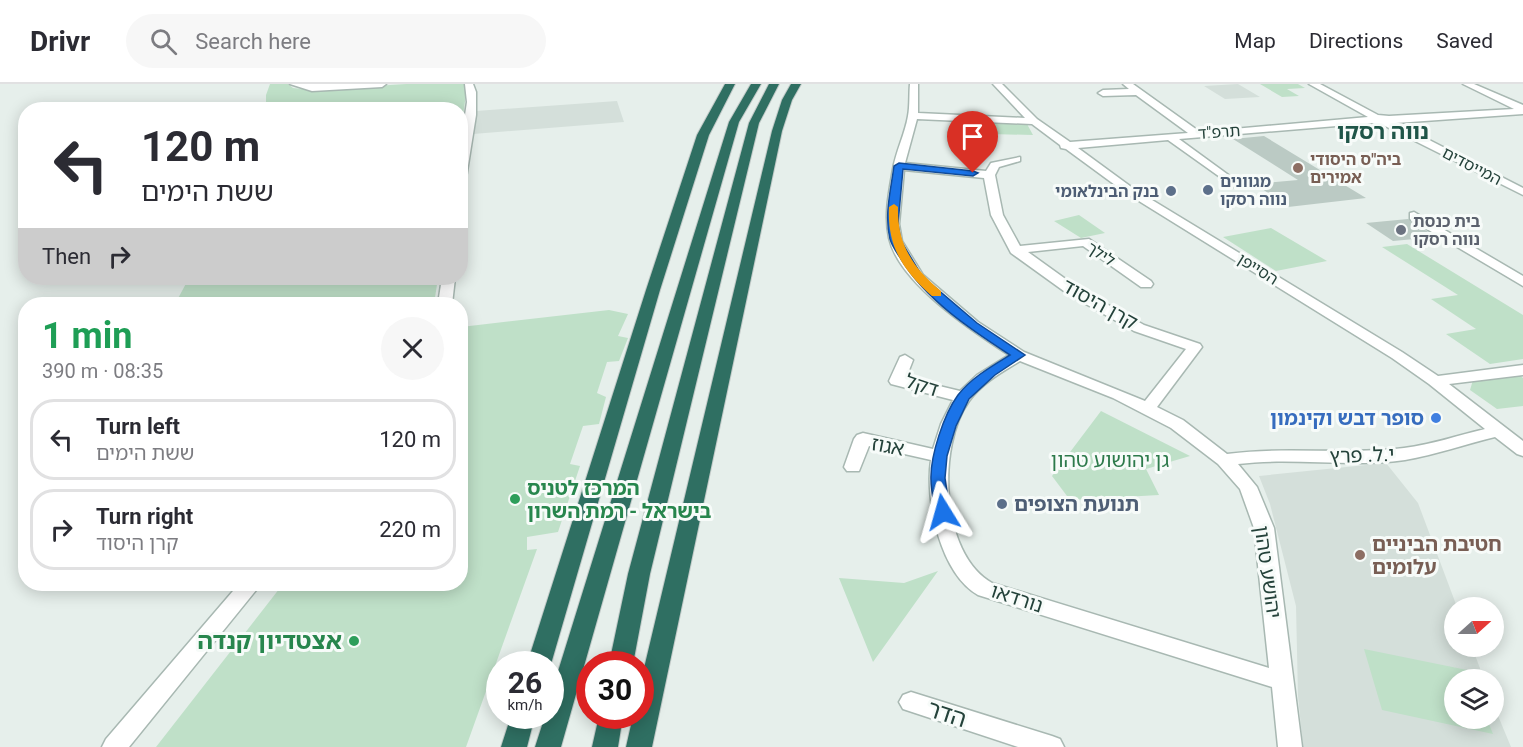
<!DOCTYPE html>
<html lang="en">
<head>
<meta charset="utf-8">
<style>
	body { margin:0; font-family:Roboto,"Noto Sans Hebrew",sans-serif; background:#f7f7f7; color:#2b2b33; height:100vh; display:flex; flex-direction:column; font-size:22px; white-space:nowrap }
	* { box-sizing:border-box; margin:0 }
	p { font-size:20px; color:#7c7c81 }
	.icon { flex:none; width:33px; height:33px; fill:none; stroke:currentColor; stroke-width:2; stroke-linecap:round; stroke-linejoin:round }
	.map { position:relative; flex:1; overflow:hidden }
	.side { position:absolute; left:18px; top:213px; width:450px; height:294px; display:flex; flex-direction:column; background:#fff; border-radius:24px; box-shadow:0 3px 15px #0003 }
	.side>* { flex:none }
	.banner { position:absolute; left:18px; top:18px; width:450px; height:183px; border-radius:24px; box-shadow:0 3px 15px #0003; background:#fff; color:#2b2b33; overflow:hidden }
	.needle { width:39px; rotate:69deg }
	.controls { position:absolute; left:1444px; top:513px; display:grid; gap:12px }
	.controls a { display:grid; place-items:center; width:60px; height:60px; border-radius:50%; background:#fff; box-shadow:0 3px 15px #0003; font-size:30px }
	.speed { position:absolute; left:486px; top:567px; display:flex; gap:12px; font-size:30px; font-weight:700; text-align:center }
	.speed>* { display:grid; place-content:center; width:78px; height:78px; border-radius:50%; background:#fff; box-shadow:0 3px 15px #0003; line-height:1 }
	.speed small { font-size:15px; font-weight:400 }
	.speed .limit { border:9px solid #d22; background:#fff; color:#111 }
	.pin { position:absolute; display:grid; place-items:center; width:51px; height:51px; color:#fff; margin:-62px -26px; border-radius:50% 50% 50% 0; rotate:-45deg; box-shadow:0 0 6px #0007 }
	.pin .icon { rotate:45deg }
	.me { position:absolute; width:66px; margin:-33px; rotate:352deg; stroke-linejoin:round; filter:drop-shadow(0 0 4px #0008) }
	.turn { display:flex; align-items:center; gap:21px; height:126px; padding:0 24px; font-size:27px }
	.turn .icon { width:78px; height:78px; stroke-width:2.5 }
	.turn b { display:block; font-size:42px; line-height:51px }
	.then { display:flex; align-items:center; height:57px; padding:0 24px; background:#0003; gap:12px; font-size:22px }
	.round { display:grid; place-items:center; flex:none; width:63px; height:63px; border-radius:32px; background:#f7f7f7 }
	.overview { display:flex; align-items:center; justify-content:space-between; height:102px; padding:0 24px }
	h1 { font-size:36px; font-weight:700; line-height:45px; color:#1e9e55 }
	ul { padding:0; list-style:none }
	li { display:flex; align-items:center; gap:18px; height:81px; margin:0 12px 9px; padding:0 12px; border:3px solid #e1e1e2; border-radius:24px }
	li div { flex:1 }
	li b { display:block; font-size:22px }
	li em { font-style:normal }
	header { display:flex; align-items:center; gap:36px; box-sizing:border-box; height:84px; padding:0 30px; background:#fff; border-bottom:2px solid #e1e1e2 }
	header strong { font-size:28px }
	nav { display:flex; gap:33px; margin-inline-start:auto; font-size:21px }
	.search { width:420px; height:54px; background:#f7f7f7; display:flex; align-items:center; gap:15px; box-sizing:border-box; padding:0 21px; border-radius:33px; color:#7c7c81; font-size:22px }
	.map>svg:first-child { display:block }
	.built { fill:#d4dfda }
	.green { fill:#bfe0c8 }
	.building { fill:#bbcac4 }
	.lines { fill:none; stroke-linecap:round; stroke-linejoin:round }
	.minor-casing { stroke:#a8b8b2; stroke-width:3 }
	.highway-casing { stroke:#c2cac8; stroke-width:2 }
	.minor { fill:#fff; fill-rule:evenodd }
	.highway { fill:#2f6f62; fill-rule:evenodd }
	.route { fill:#1a73e8; stroke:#114b97; stroke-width:1.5 }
	.slow { fill:#f59e0b }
	.education-dot { fill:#8d6e63; stroke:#f7fbf9; stroke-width:2 }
	.service-dot { fill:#5c6f8a; stroke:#f7fbf9; stroke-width:2 }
	.worship-dot { fill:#6b7280; stroke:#f7fbf9; stroke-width:2 }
	.shop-dot { fill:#3f7fe0; stroke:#f7fbf9; stroke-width:2 }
	.leisure-dot { fill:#2e9e5b; stroke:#f7fbf9; stroke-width:2 }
	.labels { text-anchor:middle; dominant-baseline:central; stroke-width:6; stroke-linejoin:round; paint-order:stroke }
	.far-street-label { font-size:16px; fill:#24423a; stroke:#f7fbf9 }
	.far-education-label { font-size:16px; font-weight:bold; fill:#785e54; stroke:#f7fbf9; text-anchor:start }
	.far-service-label { font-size:16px; font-weight:bold; fill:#4e5e75; stroke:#f7fbf9; text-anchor:start }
	.far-worship-label { font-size:16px; font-weight:bold; fill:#5b616d; stroke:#f7fbf9; text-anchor:start }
	.street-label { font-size:20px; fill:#24423a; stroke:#f7fbf9 }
	.shop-label { font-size:20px; font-weight:bold; fill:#366cbe; stroke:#f7fbf9; text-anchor:end }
	.park-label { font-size:20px; fill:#2d7a4b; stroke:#f7fbf9 }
	.leisure-label { font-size:20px; font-weight:bold; fill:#27864d; stroke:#f7fbf9; text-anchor:start }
	.service-label { font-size:20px; font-weight:bold; fill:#4e5e75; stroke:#f7fbf9; text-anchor:start }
	.education-label { font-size:20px; font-weight:bold; fill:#785e54; stroke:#f7fbf9; text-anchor:start }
	.far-district-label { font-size:22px; font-weight:bold; fill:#1f5548; stroke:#f7fbf9 }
	.near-leisure-label { font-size:24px; font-weight:bold; fill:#27864d; stroke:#f7fbf9; text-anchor:end }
	.near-street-label { font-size:24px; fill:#24423a; stroke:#f7fbf9 }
</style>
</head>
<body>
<header>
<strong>Drivr</strong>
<div class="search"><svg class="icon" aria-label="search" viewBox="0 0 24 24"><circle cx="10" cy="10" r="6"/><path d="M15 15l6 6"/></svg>Search here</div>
<nav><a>Map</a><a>Directions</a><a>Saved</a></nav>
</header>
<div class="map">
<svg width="1523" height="663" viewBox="0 0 1523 663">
	<rect width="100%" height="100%" fill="#e6efeb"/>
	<!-- built -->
	<path class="built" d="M1238,0L1260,13L1225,15L1204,2Z
		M617,17L624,38L473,50L476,27Z
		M1386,379L1418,419L1457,523L1455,524V562L1472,563L1484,595L1455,596V634H1494V622L1511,663H1303L1298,612L1296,522L1270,420L1259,392Z"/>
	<!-- green -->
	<path class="green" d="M270,0H288L293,4L312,6L406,0H464L467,3L461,46L460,26H266V11Z
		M1260,0H1298L1305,4L1287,5L1299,12L1282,13Z
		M985,39L1027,40L1033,51L990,50Z
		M1079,131L1105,149L1081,154L1054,137Z
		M1271,144L1327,177L1276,187L1223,153Z
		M1407,160L1523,231V275L1490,280L1446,250L1476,245L1431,215L1458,211L1382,163Z
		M189,194H438L434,220H175Z
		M609,226L628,230L618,252L628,254L619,277L607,278L597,309L606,313L599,340L583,342L570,380L580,382L558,448L527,453V466L537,465L466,663H156L283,500H460L461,243Z
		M1519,291L1523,294V322L1497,325L1470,306L1473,296Z
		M1101,327L1190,372L1146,385L1159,411L1070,416L1052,392Z
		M938,487L873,578L839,494L904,499Z
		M1364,565L1467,586L1471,595L1455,596V634L1487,635L1493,650L1382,626Z"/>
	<!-- building -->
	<path class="building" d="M1264,52L1366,114L1288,123L1255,100L1298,96L1233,55Z
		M1408,135L1436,153L1393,157L1366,139Z"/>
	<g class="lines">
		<defs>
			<path id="minor" d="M290,0H386L382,3L312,7Z
				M465,0H473L476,8V31L466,94L460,97V64L467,18Z
				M910,0H918V29L1025,34L993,0H1002L1037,35L1070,58L1188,49L1136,11L1103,12L1098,9L1103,6L1129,5L1123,0H1133L1200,48L1368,33L1309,0H1320L1378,31L1389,32L1514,25L1463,0H1474L1523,21V30L1396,39L1523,104V111L1385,42L1373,39L1179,55L1238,98L1240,100L1234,103L1168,56L1078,64L1134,105L1402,268L1438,292L1523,281V291L1449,300L1523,357V372L1517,370L1495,353C1466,360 1435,371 1405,376C1350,384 1293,373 1238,380L1257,403L1274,444L1302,663H1278L1272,603L978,511C940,489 925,417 931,376L869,362L859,387H847L844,383L854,355L857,351L863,349L933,365L941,340L953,316L891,300L889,297L900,273L905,271L913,276L906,294L960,307L977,291L1009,271C972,247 899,199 889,154C884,131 889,108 893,85C896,67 905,50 908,32C910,22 909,10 910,0ZM917,35L1032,40L1060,61L1061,64L1066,65L1126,109L1392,274L1429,300L1485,345C1459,351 1431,361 1404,364C1345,371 1286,362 1227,370L1183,336L1157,323L1202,263L1200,260L1144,241L1078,204L1028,168L1083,162L1141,203H1151L1153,200L1151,197L1089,155L1020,162L1003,131L995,91L999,83L1020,77V73L991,79L986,87L905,79ZM904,86L984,94L991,131L1011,169L1068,210L1134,247L1186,265L1145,317L1024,268L978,238L923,191L902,157L899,140ZM1020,277L1113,314L1171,344L1218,380L1240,405L1254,444L1269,584L992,499C940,470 937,361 969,317C982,299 1002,288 1020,277Z
				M1414,128L1523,192V202L1410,135V129Z
				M442,194H455L452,220H438Z
				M239,500H261L129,663H102L106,655Z
				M911,608L1052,652L1060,655L1064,663H1018L903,625L899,618L903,611Z"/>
			<path id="highway" d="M725,0H735L709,51L660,206L551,580H527L646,206L697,51Z
				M751,0H761L739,38L561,663H535L545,632H550V613L729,38Z
				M769,0H779L759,39L650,490L633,580H609L628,490L749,39Z
				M791,0H801L792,16L782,47L652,663H626L633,632H640V601L772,47L782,16Z
				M511,632H535L527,663H501Z
				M599,632H623L618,663H592Z"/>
		</defs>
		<!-- minor casing -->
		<use href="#minor" class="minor-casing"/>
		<!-- highway casing -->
		<use href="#highway" class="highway-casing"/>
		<!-- minor -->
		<use href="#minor" class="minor"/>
		<!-- highway -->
		<use href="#highway" class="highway"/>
	</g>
	<!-- route -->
	<path class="route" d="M899,79L973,87L978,89L973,92L903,85L898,140L901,157L922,192L977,239L1025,271L995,291L969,315L956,342L947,372L945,394L950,428L948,432H937L935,428C934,418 931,406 931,396C930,372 944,330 958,311C971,294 992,282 1010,271C970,245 926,216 901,175C897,169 892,162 890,155C884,131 891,105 894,82Z"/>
	<!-- slow -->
	<path class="slow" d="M894,120L898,123C897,160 913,184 941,207V212H932C903,187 887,162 889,123Z"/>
	<!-- markers -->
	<g class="education-dot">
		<circle cx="1298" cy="84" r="6"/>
		<circle cx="1360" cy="471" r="6"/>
	</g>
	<g class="service-dot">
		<circle cx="1208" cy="106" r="6"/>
		<circle cx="1171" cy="107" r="6"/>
		<circle cx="1002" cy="420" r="6"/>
	</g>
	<circle class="worship-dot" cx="1401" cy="146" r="6"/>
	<circle class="shop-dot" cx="1436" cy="334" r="6"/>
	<g class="leisure-dot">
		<circle cx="515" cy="415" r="6"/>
		<circle cx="354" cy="557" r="6"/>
	</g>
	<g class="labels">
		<!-- far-street labels -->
		<g class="far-street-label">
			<text transform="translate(1219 48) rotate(-4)">תרפ"ד</text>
			<text transform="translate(1472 82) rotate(27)">המייסדים</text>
			<text transform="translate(1101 170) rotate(33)">לילך</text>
			<text transform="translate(1258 185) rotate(32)">הסייפן</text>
		</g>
		<!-- far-education labels -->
		<g class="far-education-label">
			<text x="1310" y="75">ביה"ס היסודי<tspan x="1310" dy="18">אמירים</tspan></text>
		</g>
		<!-- far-service labels -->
		<g class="far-service-label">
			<text x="1220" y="97">מגוונים<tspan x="1220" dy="18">נווה רסקו</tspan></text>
			<text x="1159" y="107" text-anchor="end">בנק הבינלאומי</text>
		</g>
		<!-- far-worship labels -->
		<g class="far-worship-label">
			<text x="1413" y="137">בית כנסת<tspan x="1413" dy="18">נווה רסקו</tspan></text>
		</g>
		<!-- street labels -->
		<g class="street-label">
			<text transform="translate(1100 220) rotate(29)">קרן היסוד</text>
			<text transform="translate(922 301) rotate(18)">דקל</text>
			<text transform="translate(888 362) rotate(11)">אגוז</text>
			<text transform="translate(1362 371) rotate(-2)">י.ל. פרץ</text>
			<text transform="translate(1268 488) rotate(82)">יהושע טהון</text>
			<text transform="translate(1017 514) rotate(18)">נורדאו</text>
		</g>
		<!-- shop labels -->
		<g class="shop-label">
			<text x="1424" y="334">סופר דבש וקינמון</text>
		</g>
		<!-- park labels -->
		<g class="park-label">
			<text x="1110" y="376">גן יהושוע טהון</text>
		</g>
		<!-- leisure labels -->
		<g class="leisure-label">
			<text x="527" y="404">המרכז לטניס<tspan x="527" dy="23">בישראל - רמת השרון</tspan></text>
		</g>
		<!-- service labels -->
		<g class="service-label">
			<text x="1014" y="420">תנועת הצופים</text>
		</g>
		<!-- education labels -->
		<g class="education-label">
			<text x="1372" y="460">חטיבת הביניים<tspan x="1372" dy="23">עלומים</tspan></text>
		</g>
		<!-- far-district labels -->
		<g class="far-district-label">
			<text x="1383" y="47">נווה רסקו</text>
		</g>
		<!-- near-leisure labels -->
		<g class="near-leisure-label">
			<text x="342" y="557">אצטדיון קנדה</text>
		</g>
		<!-- near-street labels -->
		<g class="near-street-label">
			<text transform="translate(947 630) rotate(18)">הדר</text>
		</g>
	</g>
</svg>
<div class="controls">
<a><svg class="needle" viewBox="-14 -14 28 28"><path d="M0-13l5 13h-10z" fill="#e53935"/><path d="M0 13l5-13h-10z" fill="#7c7c81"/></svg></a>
<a><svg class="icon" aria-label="layers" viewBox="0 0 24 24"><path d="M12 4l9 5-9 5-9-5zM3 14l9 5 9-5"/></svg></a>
</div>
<div class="speed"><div>26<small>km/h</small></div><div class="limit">30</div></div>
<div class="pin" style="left:973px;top:89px;background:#d93025"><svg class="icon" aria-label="arrive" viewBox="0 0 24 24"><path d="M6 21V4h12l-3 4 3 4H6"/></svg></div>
<svg class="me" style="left:943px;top:428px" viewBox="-20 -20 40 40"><path d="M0-17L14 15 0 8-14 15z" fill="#1a73e8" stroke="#fff" stroke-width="4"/></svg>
<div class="banner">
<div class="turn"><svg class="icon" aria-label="left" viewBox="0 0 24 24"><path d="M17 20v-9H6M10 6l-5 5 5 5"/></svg><div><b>120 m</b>ששת הימים</div></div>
<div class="then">Then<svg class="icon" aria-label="right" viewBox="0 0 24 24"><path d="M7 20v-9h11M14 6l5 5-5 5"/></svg></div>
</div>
<section class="side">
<div class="overview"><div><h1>1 min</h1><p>390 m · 08:35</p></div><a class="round"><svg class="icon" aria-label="close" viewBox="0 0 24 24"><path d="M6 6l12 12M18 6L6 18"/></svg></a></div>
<ul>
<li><svg class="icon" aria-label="left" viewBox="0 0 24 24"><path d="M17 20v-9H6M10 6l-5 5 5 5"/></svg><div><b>Turn left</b><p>ששת הימים</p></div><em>120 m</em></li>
<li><svg class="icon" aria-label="right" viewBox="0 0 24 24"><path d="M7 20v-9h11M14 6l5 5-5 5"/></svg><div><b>Turn right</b><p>קרן היסוד</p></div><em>220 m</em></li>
</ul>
</section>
</div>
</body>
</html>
